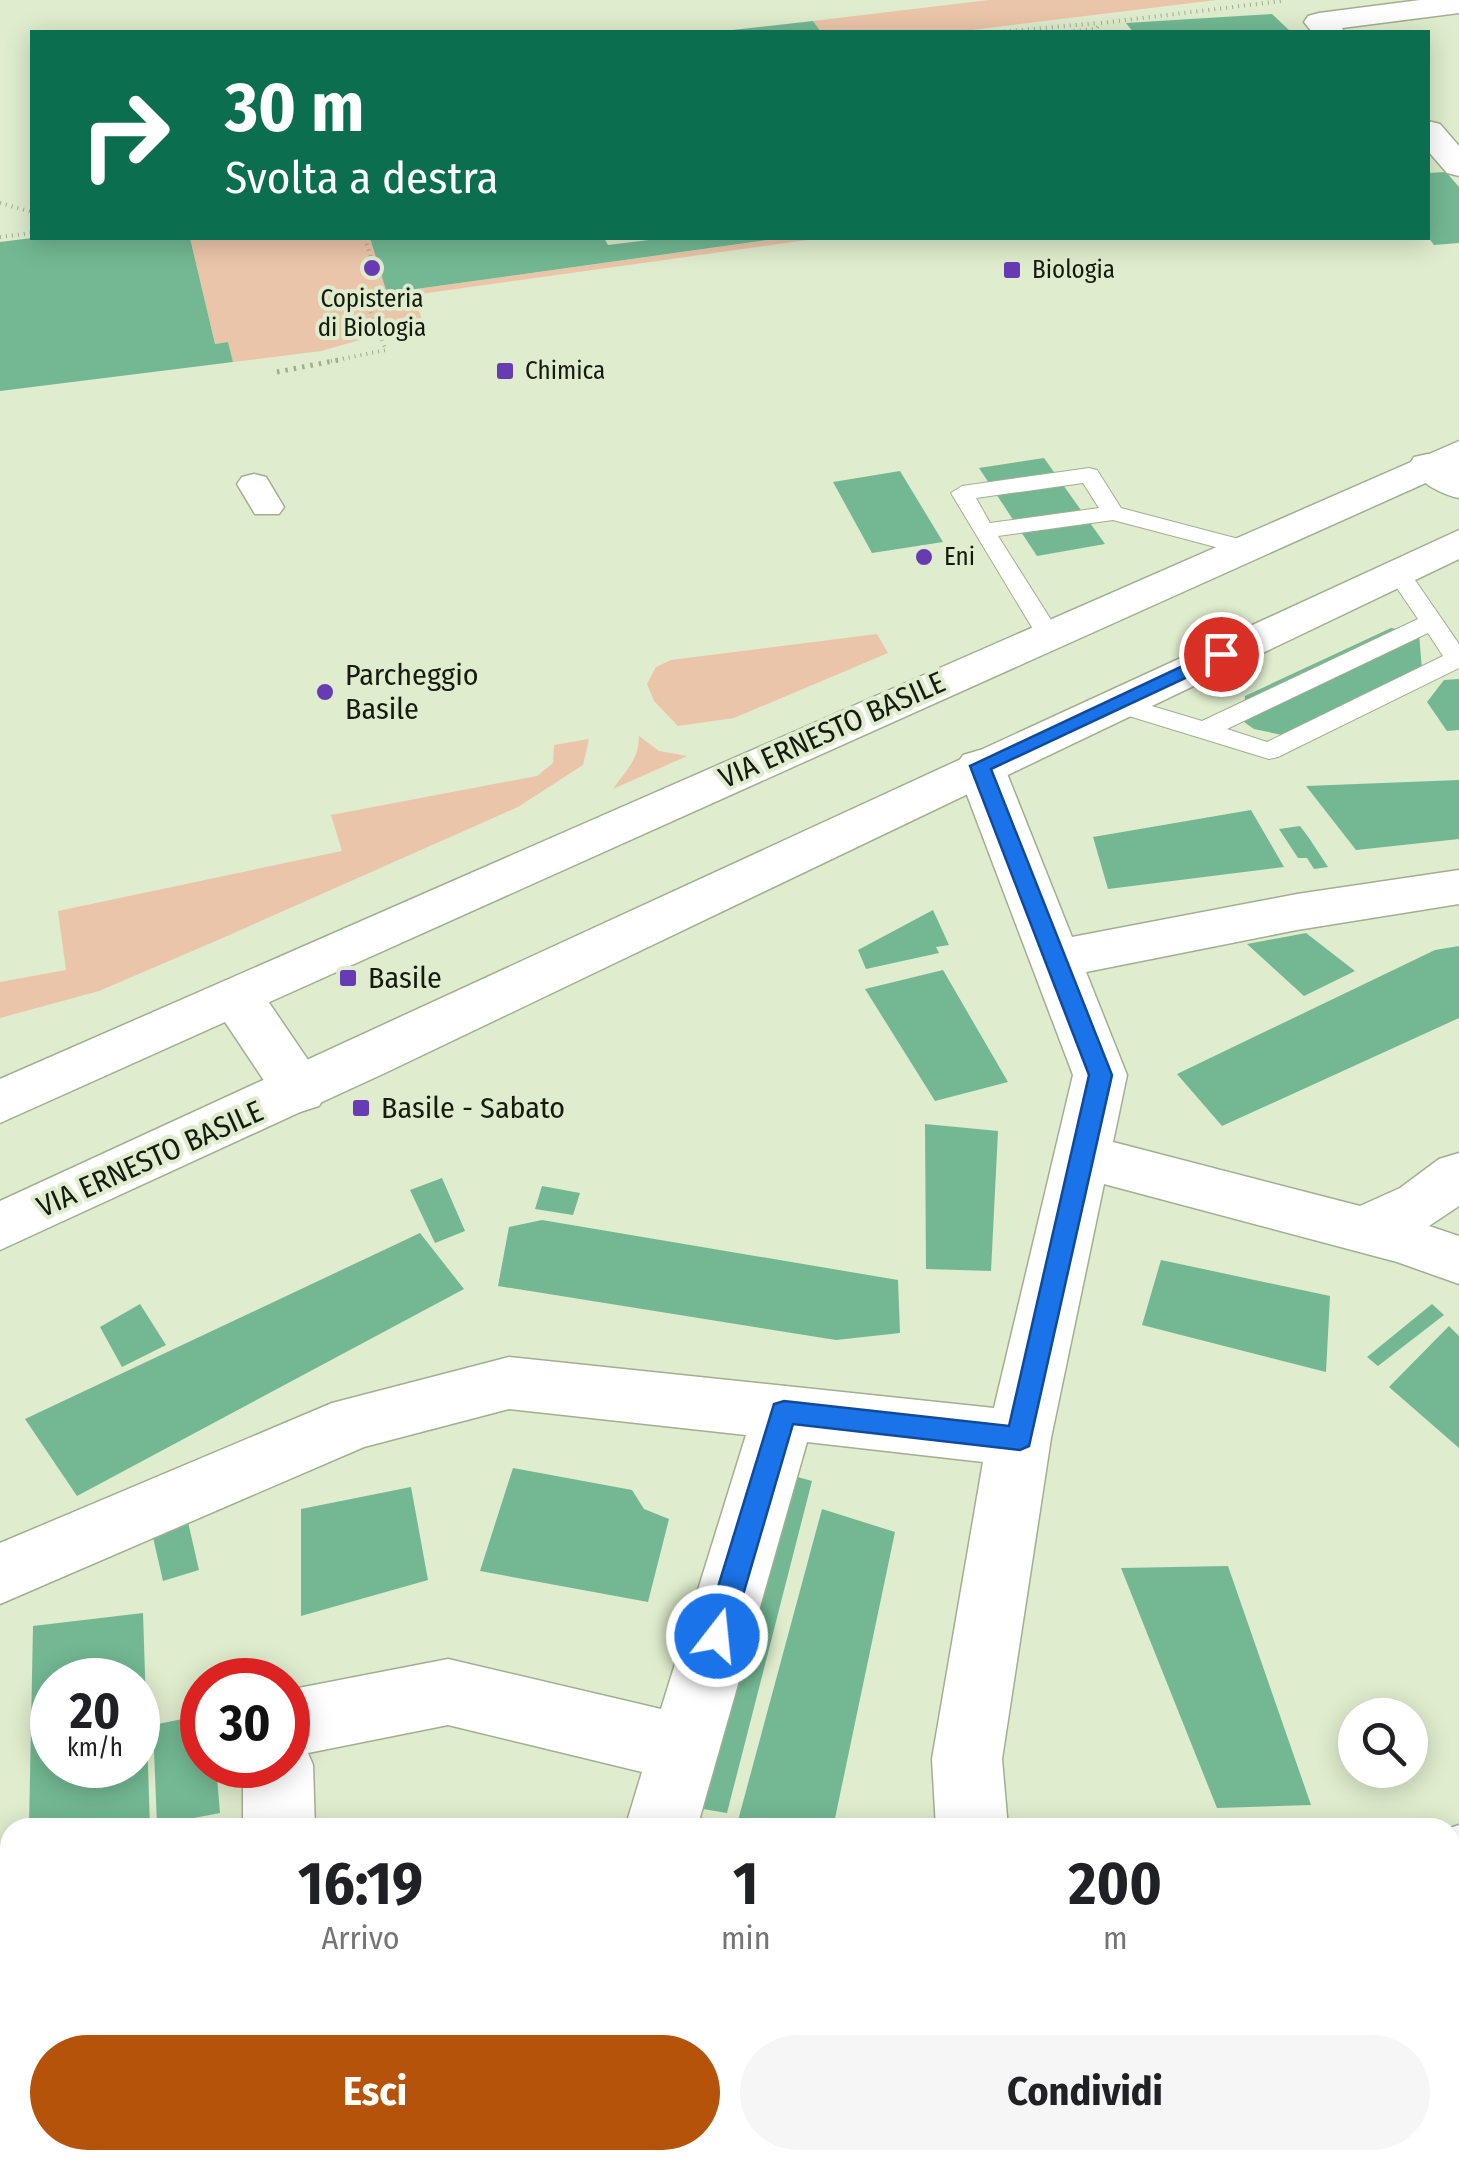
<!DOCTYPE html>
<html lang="it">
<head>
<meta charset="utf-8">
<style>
	body { margin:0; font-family:"Fira Sans Condensed",sans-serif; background:#f6f6f6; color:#202124; height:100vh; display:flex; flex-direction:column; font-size:38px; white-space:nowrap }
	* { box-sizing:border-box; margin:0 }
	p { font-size:32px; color:#757577 }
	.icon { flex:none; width:55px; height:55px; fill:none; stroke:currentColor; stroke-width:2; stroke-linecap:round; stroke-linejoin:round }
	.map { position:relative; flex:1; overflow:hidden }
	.side { position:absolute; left:0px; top:1818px; width:1460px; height:352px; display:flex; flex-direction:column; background:#fff; border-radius:30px 30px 0 0; box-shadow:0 5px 25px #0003 }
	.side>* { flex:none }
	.hud { position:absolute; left:30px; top:30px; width:1400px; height:210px; border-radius:0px; box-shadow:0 5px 25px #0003; background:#0b6e4f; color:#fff; overflow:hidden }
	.fabs { position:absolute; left:1338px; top:1698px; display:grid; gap:20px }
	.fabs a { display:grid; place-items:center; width:90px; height:90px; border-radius:50%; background:#fff; box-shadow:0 5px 25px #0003; font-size:50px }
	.speed { position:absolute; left:30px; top:1658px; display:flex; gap:20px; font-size:50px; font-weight:700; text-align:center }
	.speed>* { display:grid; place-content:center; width:130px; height:130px; border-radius:50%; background:#fff; box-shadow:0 5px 25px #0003; line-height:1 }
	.speed small { font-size:25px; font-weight:400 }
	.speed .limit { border:15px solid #d22; background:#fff; color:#111 }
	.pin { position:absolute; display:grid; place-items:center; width:85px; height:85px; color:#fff; margin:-42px; border:5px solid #fff; border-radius:50%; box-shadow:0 2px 10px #0007 }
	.me { position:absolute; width:110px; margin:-55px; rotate:16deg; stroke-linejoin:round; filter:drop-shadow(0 0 8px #0008) }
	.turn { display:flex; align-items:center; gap:35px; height:210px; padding:0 30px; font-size:45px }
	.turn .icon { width:130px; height:130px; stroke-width:2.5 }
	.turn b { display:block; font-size:70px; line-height:85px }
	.eta { display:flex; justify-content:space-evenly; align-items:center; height:170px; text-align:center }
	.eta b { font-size:60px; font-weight:700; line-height:70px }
	.button { display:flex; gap:20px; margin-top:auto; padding:20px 30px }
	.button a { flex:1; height:115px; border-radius:60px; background:#b45309; color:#fff; font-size:40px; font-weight:700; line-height:115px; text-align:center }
	.button a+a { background:#f6f6f6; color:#202124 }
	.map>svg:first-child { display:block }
	.green { fill:#ebc5a9 }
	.building { fill:#73b893; fill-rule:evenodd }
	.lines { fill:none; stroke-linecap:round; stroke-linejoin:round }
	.service-casing { stroke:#a2ae91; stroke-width:2 }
	.pedestrian-casing { stroke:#a2ae91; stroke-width:3 }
	.minor-casing { stroke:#a2ae91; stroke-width:3 }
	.tertiary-casing { stroke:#a2ae91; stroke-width:3 }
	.secondary-casing { stroke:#a2ae91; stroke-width:3 }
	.path-far1 { stroke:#a2ac93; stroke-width:4; stroke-dasharray:1 5; stroke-linecap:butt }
	.path { stroke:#a2ac93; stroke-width:5; stroke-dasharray:2.5 6; stroke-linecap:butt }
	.service { fill:#fff; fill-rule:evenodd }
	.pedestrian { fill:#fff; fill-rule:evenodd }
	.minor { fill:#fff; fill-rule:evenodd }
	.tertiary { fill:#fff; fill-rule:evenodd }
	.secondary { fill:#fff; fill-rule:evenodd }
	.route { fill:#1a73e8; stroke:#114b97; stroke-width:2.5 }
	.poi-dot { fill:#673cb3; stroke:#dfeccd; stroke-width:4 }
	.labels { text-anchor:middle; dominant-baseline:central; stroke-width:8; stroke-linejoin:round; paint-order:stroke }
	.far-poi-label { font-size:25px; fill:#161b10; stroke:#dfeccd; text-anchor:start }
	.poi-label { font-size:30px; fill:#161b10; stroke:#dfeccd; text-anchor:start }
	.street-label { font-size:30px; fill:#161b10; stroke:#dfeccd }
</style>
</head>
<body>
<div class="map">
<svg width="1459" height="2169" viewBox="0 0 1459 2169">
	<rect width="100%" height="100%" fill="#dfeccd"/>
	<!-- green -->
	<path class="green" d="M989,0H1216L956,32H821L813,21Z
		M190,238H370L388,293L784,238H822L413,295L423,322L321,351L233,362L228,342L215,344Z
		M877,634L888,653L734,718L678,726L654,701L647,684L656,667L671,660Z
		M639,736L659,751L687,756L613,789C626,770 639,760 639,736Z
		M589,739L583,765L518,807L218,940L99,991L0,1018V982L66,970L58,911L342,851L331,815L537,776L553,763L554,745Z"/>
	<!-- building -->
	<path class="building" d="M1272,14L1291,32H1133L1126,23Z
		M813,21L821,32H732V30Z
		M1446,172L1459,187V243L1434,245L1428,237V173Z
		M32,238H190L215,344L228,342L233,362L0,391V242Z
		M370,238H604L608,245L665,238L768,240L387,293Z
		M1044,458L1105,544L1037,556L979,468Z
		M900,471L943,542L872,553L833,482Z
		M1391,628L1419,633L1423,682L1301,739L1254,729L1244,722L1245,696Z
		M1459,679V730L1447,731L1427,702L1444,680Z
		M1459,780V839L1356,850L1306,786Z
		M1251,810L1284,867L1108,889L1093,837Z
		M1300,826L1309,838L1328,867L1314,869L1307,858H1298L1279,829Z
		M933,910L949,945L936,947L939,953L866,969L858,950Z
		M1306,933L1355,971L1304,996L1247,944Z
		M1459,946V1018L1222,1126L1177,1074L1435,950Z
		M943,970L1008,1082L935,1101L865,989Z
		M925,1124L998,1131L991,1271L926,1269Z
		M442,1178L465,1231L435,1243L410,1190Z
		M542,1186L580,1193L573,1215L535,1209Z
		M542,1220L898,1280L900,1333L836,1340L498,1286L509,1227Z
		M420,1233L464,1289L77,1496L25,1419Z
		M1161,1260L1330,1296L1326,1372L1142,1325Z
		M140,1304L166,1345L122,1367L100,1327Z
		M1432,1304L1444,1315L1378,1366L1367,1357Z
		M1449,1326L1459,1336V1448L1389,1387Z
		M513,1468L632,1490L644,1509L669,1519L648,1602L480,1571Z
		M780,1472L812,1481L727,1813L691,1807Z
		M411,1487L428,1580L301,1616V1509Z
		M822,1509L895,1532L833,1828H736Z
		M188,1522L199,1570L163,1581L152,1533Z
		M1228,1566L1311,1805L1217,1808L1121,1568Z
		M143,1613L150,1828H29L33,1626ZM52,1680H138V1765H52Z
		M202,1715V1765H216L220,1813L157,1825L153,1725Z
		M1459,1984V2117L1450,2119V1985Z
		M10,2143V2160H26L0,2169V2147Z
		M49,2160H93L79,2169H52Z
		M169,2160H195L199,2169H156Z
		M201,2160H245L246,2163L235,2169H205Z
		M703,2160H738L739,2169H704Z
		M751,2160H865L866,2169H752Z
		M1076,2160H1242L1245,2169H1078Z"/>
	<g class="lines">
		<defs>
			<path id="service" d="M1089,468L1097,470L1121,508L1250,542L1254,547L1242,554L1113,520L998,536L1060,634L1057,639H1039L951,493L962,486ZM1083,483L1099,508L990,523L976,498Z
				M1398,565L1406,567L1459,644V668L1278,757L1269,759L1106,709L1102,703L1115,695L1202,721L1418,619L1386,572ZM1428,633L1443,656L1267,742L1227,729Z"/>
			<path id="pedestrian" d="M254,474L266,477L284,507L279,514H255L237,484L242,477Z"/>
			<path id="minor" d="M1420,0H1459V13L1342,28L1344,32H1312L1304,22L1308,16L1319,13Z
				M1428,121L1440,124L1459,146V176L1447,173L1428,151Z
				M1428,454L1459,468V498C1440,494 1419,482 1408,466L1414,457Z
				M980,750L997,755L1004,766L1072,937L1297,894L1459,870V904L1297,930L1086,972L1127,1075L1113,1142L1360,1206L1400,1188L1439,1159L1459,1153V1206L1429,1226L1459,1236V1284L1397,1262L1104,1184L1051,1438L1002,1759L1008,1828H936L932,1759L983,1462L807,1442L697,1828H625L642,1772L448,1725L308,1753L313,1765L315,1828H243V1765H288V1690L448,1659L661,1709L746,1435L509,1409L364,1447L0,1604V1543L332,1403L509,1357L994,1408L1073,1075L956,766L963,755Z
				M1459,1825V1899L1450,1901V1828Z
				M321,2160H402L406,2169H325Z
				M626,2160H706L707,2169H627Z
				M961,2160H1041L1042,2169H962Z"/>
			<path id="tertiary" d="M238,980L257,985L319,1076L328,1091L319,1106L300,1112L281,1106L219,1013L211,999L219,985Z"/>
			<path id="secondary" d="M1459,441V468L0,1123V1079Z
				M1459,530V559L385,1073L0,1250V1201Z"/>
		</defs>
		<!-- service casing -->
		<use href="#service" class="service-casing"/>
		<!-- pedestrian casing -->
		<use href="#pedestrian" class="pedestrian-casing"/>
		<!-- minor casing -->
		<use href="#minor" class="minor-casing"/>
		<!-- tertiary casing -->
		<use href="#tertiary" class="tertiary-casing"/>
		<!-- secondary casing -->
		<use href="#secondary" class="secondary-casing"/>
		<!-- path-far1 -->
		<path class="path-far1" d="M998,32L1099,23
			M1068,32L1096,29L1101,23L1282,1
			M0,203L32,212
			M0,237L32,233
			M365,238L373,265
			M331,361L386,350L365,299"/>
		<!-- path -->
		<path class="path" d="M277,372L344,359"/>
		<!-- service -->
		<use href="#service" class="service"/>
		<!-- pedestrian -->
		<use href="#pedestrian" class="pedestrian"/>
		<!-- minor -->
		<use href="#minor" class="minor"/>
		<!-- tertiary -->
		<use href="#tertiary" class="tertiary"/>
		<!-- secondary -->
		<use href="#secondary" class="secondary"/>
	</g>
	<!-- route -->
	<path class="route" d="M1221,648L1231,654L1228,658L991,769L1112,1075L1029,1446L1020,1450L793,1424L731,1636L727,1645L717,1649L707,1645L703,1636L774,1404L784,1401L1009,1426L1089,1075L970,766Z"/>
	<!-- markers -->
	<g class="poi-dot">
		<circle cx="372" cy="268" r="10"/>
		<rect x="1002" y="260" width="20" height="20" rx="5"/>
		<rect x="495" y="361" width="20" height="20" rx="5"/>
		<circle cx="924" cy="557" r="10"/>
		<circle cx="325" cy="692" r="10"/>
		<rect x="338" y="968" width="20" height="20" rx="5"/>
		<rect x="351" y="1098" width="20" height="20" rx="5"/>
	</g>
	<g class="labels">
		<!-- far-poi labels -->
		<g class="far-poi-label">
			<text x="1032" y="270">Biologia</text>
			<text x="372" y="299" text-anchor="middle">Copisteria<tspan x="372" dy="29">di Biologia</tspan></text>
			<text x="525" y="371">Chimica</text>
			<text x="944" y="557">Eni</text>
		</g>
		<!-- poi labels -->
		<g class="poi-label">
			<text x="345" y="675">Parcheggio<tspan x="345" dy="34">Basile</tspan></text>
			<text x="368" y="978">Basile</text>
			<text x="381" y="1108">Basile - Sabato</text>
		</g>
		<!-- street labels -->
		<g class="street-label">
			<text transform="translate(832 730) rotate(-24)">VIA ERNESTO BASILE</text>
			<text transform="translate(150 1159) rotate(-24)">VIA ERNESTO BASILE</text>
		</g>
	</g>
</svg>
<div class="fabs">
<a><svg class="icon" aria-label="search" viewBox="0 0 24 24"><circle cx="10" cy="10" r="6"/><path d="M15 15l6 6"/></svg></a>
</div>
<div class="speed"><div>20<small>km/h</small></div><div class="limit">30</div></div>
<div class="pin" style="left:1221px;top:654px;background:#d93025"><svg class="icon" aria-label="arrive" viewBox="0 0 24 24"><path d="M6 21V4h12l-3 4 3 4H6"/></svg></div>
<svg class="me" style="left:717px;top:1636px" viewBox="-20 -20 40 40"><circle r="17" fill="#1a73e8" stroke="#fff" stroke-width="3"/><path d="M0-11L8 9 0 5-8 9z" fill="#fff"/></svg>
<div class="hud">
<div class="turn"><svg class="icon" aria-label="right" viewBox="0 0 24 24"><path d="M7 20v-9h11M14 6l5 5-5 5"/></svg><div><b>30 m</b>Svolta a destra</div></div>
</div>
<section class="side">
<div class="eta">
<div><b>16:19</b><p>Arrivo</p></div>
<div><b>1</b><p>min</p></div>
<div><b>200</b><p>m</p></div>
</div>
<div class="button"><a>Esci</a><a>Condividi</a></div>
</section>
</div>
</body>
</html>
